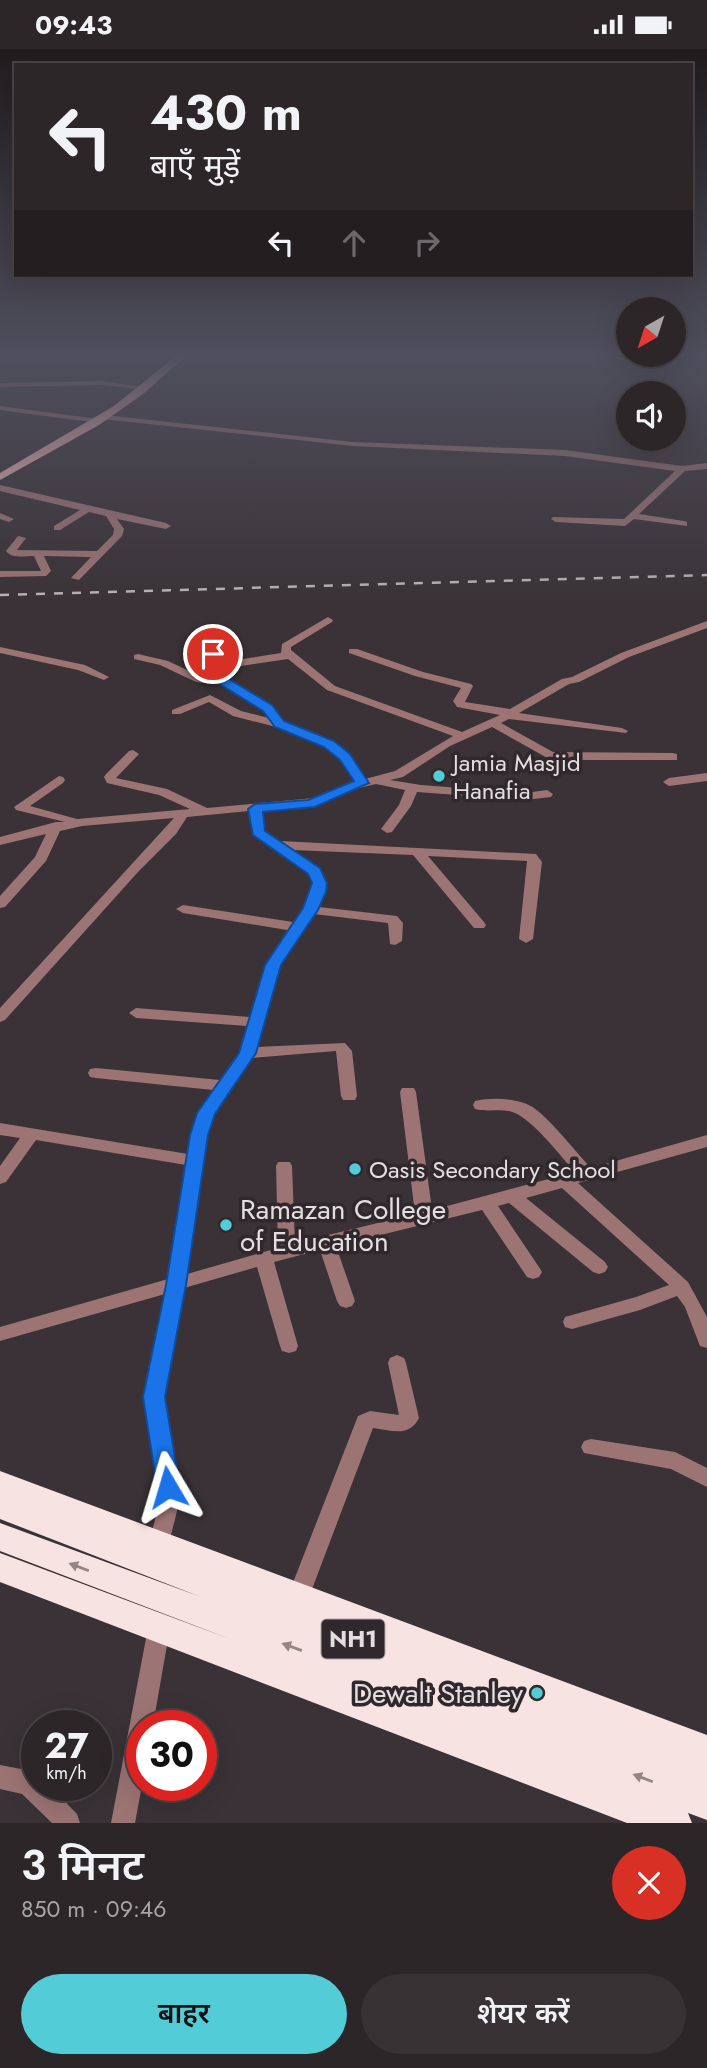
<!DOCTYPE html>
<html lang="hi">
<head>
<meta charset="utf-8">
<style>
	body { margin:0; font-family:Jost,"Noto Sans Devanagari",sans-serif; background:#383234; color:#f1f3f6; height:100vh; display:flex; flex-direction:column; font-size:26px; white-space:nowrap }
	* { box-sizing:border-box; margin:0 }
	p { font-size:23px; color:#a6a5a8 }
	.icon { flex:none; width:38px; height:38px; fill:none; stroke:currentColor; stroke-width:2; stroke-linecap:round; stroke-linejoin:round }
	.map { position:relative; height:1774px; overflow:hidden }
	.side { display:flex; flex-direction:column; background:#2c2628; flex:1 }
	.side>* { flex:none }
	.banner { position:absolute; left:14px; top:14px; width:679px; height:214px; border-radius:0px; box-shadow:0 7px 28px #0002,0 0 0 2px #484345; background:#2c2628; color:#f1f3f6; overflow:hidden }
	.needle { width:46px; rotate:219deg }
	.buttons { position:absolute; left:616px; top:248px; display:grid; gap:14px }
	.buttons a { display:grid; place-items:center; width:70px; height:70px; border-radius:50%; background:#2c2628; box-shadow:0 7px 28px #0002,0 0 0 2px #484345; font-size:35px }
	.speed { position:absolute; left:21px; top:1661px; display:flex; gap:14px; font-size:35px; font-weight:700; text-align:center }
	.speed>* { display:grid; place-content:center; width:91px; height:91px; border-radius:50%; background:#2c2628; box-shadow:0 7px 28px #0002,0 0 0 2px #484345; line-height:1 }
	.speed small { font-size:18px; font-weight:400 }
	.speed .limit { border:10px solid #d22; background:#fff; color:#111 }
	.pin { position:absolute; display:grid; place-items:center; width:60px; height:60px; color:#fff; margin:-30px; border:4px solid #fff; border-radius:50%; box-shadow:0 2px 7px #0007 }
	.me { position:absolute; width:77px; margin:-38px; rotate:353deg; stroke-linejoin:round; filter:drop-shadow(0 0 5px #0008) }
	.turn { display:flex; align-items:center; gap:24px; height:147px; padding:0 21px; font-size:32px }
	.turn .icon { width:91px; height:91px; stroke-width:2.5 }
	.turn b { display:block; font-size:49px; line-height:60px }
	.lanes { display:flex; align-items:center; height:66px; padding:0 21px; background:#0003; justify-content:center; gap:35px; direction:ltr }
	.lanes .off { opacity:.35 }
	.round { display:grid; place-items:center; flex:none; width:74px; height:74px; border-radius:37px; background:#383234 }
	.head { display:flex; align-items:center; justify-content:space-between; height:119px; padding:0 21px }
	h1 { font-size:42px; font-weight:600; line-height:52px }
	.button { display:flex; gap:14px; margin-top:auto; padding:14px 21px }
	.button a { flex:1; height:80px; border-radius:42px; background:#52ccd6; color:#111; font-size:28px; font-weight:600; line-height:80px; text-align:center }
	.button a+a { background:#383234; color:#f1f3f6 }
	.status { display:flex; justify-content:space-between; align-items:center; height:49px; padding:0 35px; background:#2c2628; direction:ltr }
	.status svg { height:19px; fill:currentColor }
	.map>svg:first-child { display:block }
	.lines { fill:none; stroke-linecap:round; stroke-linejoin:round }
	.minor { fill:#9c7474; fill-rule:evenodd }
	.major { fill:#f8b8b7; fill-rule:evenodd }
	.highway { fill:#f7e3e2; fill-rule:evenodd }
	.rail { stroke:#bab4b6; stroke-width:2.5; stroke-dasharray:9 9; stroke-linecap:butt }
	.oneway { fill:#948687 }
	.route { fill:#1a73e8; stroke:#114b97; stroke-width:2 }
	.poi-dot { fill:#52ccd6; stroke:#30282c; stroke-width:2.5 }
	.labels { text-anchor:middle; dominant-baseline:central; stroke-width:7; stroke-linejoin:round; paint-order:stroke }
	.shield { fill:#30282c; stroke:#ada7aa; stroke-width:2 }
	.shield-label { font-size:23px; font-weight:bold; fill:#e3dee0 }
	.poi-label { font-size:24px; fill:#e3dee0; stroke:#30282c; text-anchor:start }
	.near-poi-label { font-size:28px; fill:#e3dee0; stroke:#30282c; text-anchor:start }
</style>
</head>
<body>
<div class="status"><b>09:43</b><svg viewBox="0 0 49 12"><path d="M0 12V9h3v3zM5 12V6h3v6zM10 12V3h3v9zM15 12V0h3v12zM26 1h20v11H26zM47 4h2v5h-2z"/></svg></div>
<div class="map">
<svg width="707" height="1774" viewBox="0 0 707 1774">
	<rect width="100%" height="100%" fill="#3a3236"/>
	<g class="lines">
		<!-- minor -->
		<path class="minor" d="M102,332L150,339L146,341L102,336L0,338V334Z
			M0,357L98,370L102,372L98,374L0,361Z
			M105,366L353,393L565,401L682,417L707,414V420L685,422L639,465L684,472L687,473V477L634,470L625,477L556,473L551,470L553,468L624,470L675,422L565,407L353,397L102,370V366Z
			M0,436L166,474L171,477L166,480L117,470L124,480L122,487L79,531L71,529L91,508L44,507L51,522L46,527L0,528V522H41L34,507C26,507 11,510 6,502L18,487L26,489L17,501L97,502L113,486L114,480L106,467L89,463L60,481H54V477L80,461L0,442Z
			M0,464L14,470L9,473L0,470Z
			M328,568L333,571L332,573L291,598V601L335,637L462,683L500,666L457,658L453,652L461,639L415,627L349,604V600H357L423,623L471,635L473,637L465,653L510,660L562,630L572,628L621,604L707,572V579L629,608L579,633L569,635L519,664L622,679L628,682L626,684L509,670L501,674L553,703L673,704L677,705V711H551L492,678L450,697L403,728L390,731L421,736L525,744L547,741L553,745L551,748L525,751L417,743L411,757L392,783L387,784L381,780L399,756L405,741L376,735L355,740L316,757L262,761L265,781L280,792L536,805L542,813L533,890L526,894L519,890L527,812L428,807L484,873L486,876L484,879H474L413,806L292,801C318,819 334,823 319,858L397,867L403,874L402,892L395,896L390,895L388,874L314,865L302,880L280,916L256,998L345,994L352,1002L357,1047L355,1051H343L341,1047L336,1002L252,1009L214,1065L207,1085L187,1225L278,1199L276,1117L278,1113H290L292,1117L295,1194L415,1165L400,1043L402,1039H414L416,1043L432,1161L575,1123C560,1107 530,1066 509,1062C498,1060 487,1063 475,1060L473,1056L475,1052C492,1048 520,1049 534,1059C553,1073 574,1101 591,1119L707,1086V1098L578,1134L688,1233L707,1268V1299L700,1297L685,1258L677,1247L640,1261L572,1280L565,1278L563,1273L565,1268L636,1248L669,1236L562,1139L526,1149L605,1213L608,1218L605,1223L599,1225L593,1223L509,1154L498,1157L539,1218L542,1223L539,1228L533,1230L527,1228L482,1161L336,1197L355,1252L352,1257L346,1259L340,1257L337,1252L320,1201L274,1213L298,1297L296,1302L289,1304L282,1302L280,1297L257,1218L184,1239L164,1347L178,1438V1458L166,1506L159,1508L152,1506L148,1499L158,1458V1438L144,1347L165,1245L0,1292V1278L168,1230L186,1116L36,1091L6,1133L0,1135V1117L20,1089L0,1086V1074L188,1105C192,1080 199,1062 213,1041L96,1029L90,1028L88,1024L90,1020L96,1019L220,1031L239,1004L247,977L136,969L129,964L136,959L250,968L266,916L287,881L183,864L176,860L183,856L293,873C305,859 319,844 309,825L254,786L249,762L187,768L176,785L138,823L5,971L0,973V959L174,769L82,777L60,782L46,812L5,858L0,859V847L35,808L46,785L0,796V788L56,773H65L16,761L14,758L59,727L63,728L65,731L63,734L30,757L77,770L190,760L159,746L107,734L104,728L106,725L129,702L133,701L139,705L116,729L167,740L207,759L314,749L355,732L341,710L325,697L276,678L233,667L209,653L180,665H172V661L210,646L241,662L269,669L263,661L225,636L196,633L160,616L134,610V606L138,605L168,612L202,628L232,631L271,657L284,673L333,693L349,705L365,730L395,722L453,687L327,641L288,610L228,619L230,623L229,625H221L200,593L201,591H209L224,613L281,604L282,595Z
			M0,598L85,616L109,628L104,631L78,621L0,604Z
			M707,724V732L669,737L663,733L669,729Z
			M397,1306L404,1309L406,1314L419,1369C409,1389 391,1381 373,1379L306,1556L298,1559L290,1556L287,1549L358,1367L370,1362L399,1366L388,1314L390,1309Z
			M591,1390L675,1403L707,1419V1438L671,1420L584,1404L581,1398L584,1392Z
			M159,1569L167,1572L170,1579L153,1676H142V1736L135,1774H111L148,1579L151,1572Z
			M0,1716L21,1720L37,1727V1736H49L77,1765L80,1774H52L22,1745L0,1740Z"/>
		<!-- major -->
		<path class="major" d="M176,307H186L143,345L99,376L0,431V424L114,357Z"/>
		<!-- highway -->
		<path class="highway" d="M0,1422L707,1686V1771L688,1764L692,1774H627L0,1533V1504L230,1590L0,1502V1474L201,1548L0,1470Z"/>
		<!-- rail -->
		<path class="rail" d="M0,546L707,526"/>
	</g>
	<!-- one-way arrows -->
	<defs><path id="oneway-solid" d="M-6-.8H1V-3.2L6.5 0L1 3.2V.8H-6Z" transform="scale(1.75)"/></defs>
	<g class="oneway">
		<use href="#oneway-solid" transform="translate(79 1518) rotate(-159)"/>
		<use href="#oneway-solid" transform="translate(292 1598) rotate(-160)"/>
		<use href="#oneway-solid" transform="translate(643 1729) rotate(-159)"/>
	</g>
	<!-- sky -->
	<linearGradient id="sky" x2="0" y2="1"><stop stop-color="#201c1e"/><stop offset="0.55" stop-color="#4f4f5d"/><stop offset="1" stop-color="#4f4f5d" stop-opacity="0"/></linearGradient>
	<rect width="707" height="555" fill="url(#sky)"/>
	<!-- route -->
	<path class="route" d="M213,601L217,602L230,622L229,630L272,656L284,672L334,692L350,705L369,734L315,758L263,763L265,782L320,819L327,834L326,843L318,861L281,916L256,1004L215,1065L208,1086L186,1236L165,1348L180,1438L176,1446L168,1448L160,1446L157,1438L143,1348L166,1236L190,1086L197,1064L239,1004L265,916L303,859L312,834L308,825L253,786L248,760L255,755L308,751L354,732L340,711L324,698L275,678L263,662L218,634V622L207,605Z"/>
	<!-- markers -->
	<g class="poi-dot">
		<circle cx="439" cy="727" r="7"/>
		<circle cx="355" cy="1120" r="7"/>
		<circle cx="226" cy="1176" r="7"/>
		<circle cx="537" cy="1644" r="7"/>
	</g>
	<g class="labels">
		<!-- shield labels -->
		<rect class="shield" x="321.5" y="1570.5" width="63" height="39" rx="5"/>
		<g class="shield-label">
			<text x="353" y="1590">NH1</text>
		</g>
		<!-- poi labels -->
		<g class="poi-label">
			<text x="453" y="713">Jamia Masjid<tspan x="453" dy="28">Hanafia</tspan></text>
			<text x="369" y="1120">Oasis Secondary School</text>
		</g>
		<!-- near-poi labels -->
		<g class="near-poi-label">
			<text x="240" y="1160">Ramazan College<tspan x="240" dy="32">of Education</tspan></text>
			<text x="523" y="1644" text-anchor="end">Dewalt Stanley</text>
		</g>
	</g>
</svg>
<div class="buttons">
<a><svg class="needle" viewBox="-14 -14 28 28"><path d="M0-13l5 13h-10z" fill="#e53935"/><path d="M0 13l5-13h-10z" fill="#a6a5a8"/></svg></a>
<a><svg class="icon" aria-label="sound" viewBox="0 0 24 24"><path d="M4 9h4l5-4v14l-5-4H4zM17 9q2 3 0 6"/></svg></a>
</div>
<div class="speed"><div>27<small>km/h</small></div><div class="limit">30</div></div>
<div class="pin" style="left:213px;top:605px;background:#d93025"><svg class="icon" aria-label="arrive" viewBox="0 0 24 24"><path d="M6 21V4h12l-3 4 3 4H6"/></svg></div>
<svg class="me" style="left:168px;top:1438px" viewBox="-20 -20 40 40"><path d="M0-17L14 15 0 8-14 15z" fill="#1a73e8" stroke="#fff" stroke-width="4"/></svg>
<div class="banner">
<div class="turn"><svg class="icon" aria-label="left" viewBox="0 0 24 24"><path d="M17 20v-9H6M10 6l-5 5 5 5"/></svg><div><b>430 m</b>बाएँ मुड़ें</div></div>
<div class="lanes"><svg class="icon" aria-label="left" viewBox="0 0 24 24"><path d="M17 20v-9H6M10 6l-5 5 5 5"/></svg><svg class="icon off" aria-label="ahead" viewBox="0 0 24 24"><path d="M12 20V5M6 11l6-6 6 6"/></svg><svg class="icon off" aria-label="right" viewBox="0 0 24 24"><path d="M7 20v-9h11M14 6l5 5-5 5"/></svg></div>
</div>
</div>
<section class="side">
<div class="head"><div><h1>3 मिनट</h1><p>850 m · 09:46</p></div><a class="round" style="background:#d93025;color:#fff"><svg class="icon" aria-label="close" viewBox="0 0 24 24"><path d="M6 6l12 12M18 6L6 18"/></svg></a></div>
<div class="button"><a>बाहर</a><a>शेयर करें</a></div>
</section>
</body>
</html>
